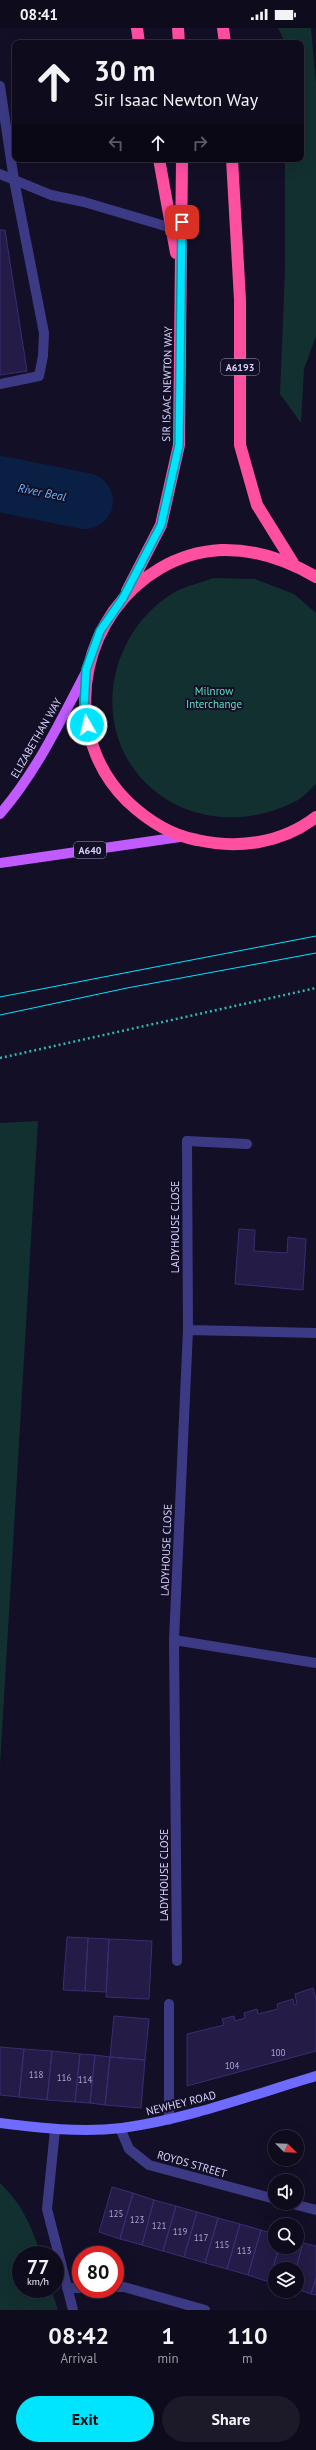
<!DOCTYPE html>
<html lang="en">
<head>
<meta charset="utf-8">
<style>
	body { margin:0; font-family:"PT Sans",sans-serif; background:#1c1929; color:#f1f3f6; height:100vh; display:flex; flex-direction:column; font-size:15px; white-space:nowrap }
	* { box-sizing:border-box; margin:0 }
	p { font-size:13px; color:#9b9ba3 }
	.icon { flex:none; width:22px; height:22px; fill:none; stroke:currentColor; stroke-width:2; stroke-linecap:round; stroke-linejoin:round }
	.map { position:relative; height:2282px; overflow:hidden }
	.panel { display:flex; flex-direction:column; background:#0e0b1c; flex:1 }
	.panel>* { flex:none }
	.guide { position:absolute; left:12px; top:12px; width:292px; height:122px; border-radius:8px; box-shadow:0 4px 16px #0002,0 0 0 1px #2e2b3b; background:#0e0b1c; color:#f1f3f6; overflow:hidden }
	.needle { width:26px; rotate:113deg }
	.fabs { position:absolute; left:268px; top:2102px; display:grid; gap:8px }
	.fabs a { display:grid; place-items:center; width:36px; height:36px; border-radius:50%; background:#0e0b1c; box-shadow:0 4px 16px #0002,0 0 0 1px #2e2b3b; font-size:20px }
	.speed { position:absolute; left:12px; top:2218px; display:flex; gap:8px; font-size:20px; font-weight:700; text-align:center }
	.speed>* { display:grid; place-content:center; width:52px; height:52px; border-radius:50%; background:#0e0b1c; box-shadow:0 4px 16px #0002,0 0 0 1px #2e2b3b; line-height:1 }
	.speed small { font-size:10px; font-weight:400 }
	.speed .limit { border:6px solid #d22; background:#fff; color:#111 }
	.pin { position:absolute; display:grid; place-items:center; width:34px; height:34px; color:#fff; margin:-17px; border-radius:8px; box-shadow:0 2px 6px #0006 }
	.me { position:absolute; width:44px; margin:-22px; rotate:352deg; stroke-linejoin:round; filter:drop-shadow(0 0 3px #0008) }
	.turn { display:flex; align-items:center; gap:14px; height:84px; padding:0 16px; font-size:18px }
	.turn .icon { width:52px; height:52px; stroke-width:2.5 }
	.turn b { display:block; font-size:28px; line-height:34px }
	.lanes { display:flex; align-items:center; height:38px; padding:0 16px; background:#0003; justify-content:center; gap:20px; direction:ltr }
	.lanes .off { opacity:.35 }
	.eta { display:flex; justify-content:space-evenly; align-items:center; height:68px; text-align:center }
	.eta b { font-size:24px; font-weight:700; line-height:28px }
	.cta { display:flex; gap:8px; margin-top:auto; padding:8px 16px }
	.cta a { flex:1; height:46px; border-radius:24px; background:#00e5ff; color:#111; font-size:16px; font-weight:700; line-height:46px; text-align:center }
	.cta a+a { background:#1c1929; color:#f1f3f6 }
	.status { display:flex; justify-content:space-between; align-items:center; height:28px; padding:0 20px; background:#0e0b1c; direction:ltr }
	.status svg { height:11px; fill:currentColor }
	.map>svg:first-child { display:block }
	.green { fill:#12302f }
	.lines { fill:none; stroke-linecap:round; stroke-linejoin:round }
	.river { stroke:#0a1f44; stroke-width:56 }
	.building { fill:#241b47; stroke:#3b2d73 }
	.path { stroke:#2fb8b0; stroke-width:2.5; stroke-dasharray:2 3; stroke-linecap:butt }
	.lane { stroke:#3d3a85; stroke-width:10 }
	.street { stroke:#3d3a85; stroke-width:10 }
	.secondary { stroke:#6f6bff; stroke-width:10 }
	.primary { stroke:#c25bff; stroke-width:10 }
	.highway { stroke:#ff4fa3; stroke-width:12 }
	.tram { stroke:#00e5ff; stroke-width:1 }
	.route-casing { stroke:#0095a6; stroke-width:10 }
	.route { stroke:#00e5ff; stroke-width:7 }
	.labels { text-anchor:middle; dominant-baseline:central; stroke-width:4; stroke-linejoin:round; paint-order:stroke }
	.number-label { font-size:9px; fill:#aca6d1 }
	.shield { fill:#130f26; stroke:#9e99be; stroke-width:1 }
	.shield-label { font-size:10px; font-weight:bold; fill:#d9d4ff }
	.street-label { font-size:11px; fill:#d9d4ff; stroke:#130f26 }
	.park-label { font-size:11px; fill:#5fe0c0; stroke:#130f26 }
	.water-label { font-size:12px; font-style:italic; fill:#62b6ff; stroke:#130f26 }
</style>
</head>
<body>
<div class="status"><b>08:41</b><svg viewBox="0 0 49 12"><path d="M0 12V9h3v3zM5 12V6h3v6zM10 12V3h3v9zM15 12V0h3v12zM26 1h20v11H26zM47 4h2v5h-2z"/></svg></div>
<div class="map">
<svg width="316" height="2282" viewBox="0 0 316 2282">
	<rect width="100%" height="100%" fill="#130f26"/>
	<!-- green -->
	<path class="green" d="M278,0H311L316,55V308L304,341L301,395L280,366L285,242V131H301V15H285Z
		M213,550L255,551L294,566L316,585V756C310,761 305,768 298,772C241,803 169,793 131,737C93,679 116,600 173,565C185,558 201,555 213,550Z
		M38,1093L0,1738V1095Z
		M0,2155C22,2176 32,2199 41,2227H21V2261H51L58,2282H0Z"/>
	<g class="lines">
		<!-- river -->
		<path class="river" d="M0,456L85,473"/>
	</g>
	<!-- building -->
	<path class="building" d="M0,202H5L27,343L0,347Z
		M239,1201L255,1202L254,1223L287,1225L288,1209L306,1211L303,1262L235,1256Z
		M67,1909L88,1910L85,1963L63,1962Z
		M88,1910L109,1911L106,1964L85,1963Z
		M109,1911L152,1913L149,1971L106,1969Z
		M313,1960L316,1971V2023L187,2058V2006L224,1997L222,1991L234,1988L235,1993L245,1990L244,1985L257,1981L258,1986L278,1981L277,1976L293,1971L294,1977L297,1976L295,1966Z
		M114,1988L149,1991L145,2032L110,2029Z
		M0,2019L24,2021L19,2069L0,2067Z
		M24,2021L52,2023L47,2072L19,2069Z
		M52,2023L80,2026L75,2074L47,2072Z
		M80,2026L95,2027L90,2075L75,2074Z
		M95,2027L110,2029L105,2077L90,2075Z
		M110,2029L145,2032L141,2080L105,2077Z
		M112,2159L133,2165L120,2211L99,2204Z
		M133,2165L154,2172L142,2217L120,2211Z
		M154,2172L176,2178L163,2223L142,2217Z
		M176,2178L197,2184L184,2229L163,2223Z
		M197,2184L218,2190L205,2235L184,2229Z
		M218,2190L240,2196L227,2241L205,2235Z
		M240,2196L261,2202L248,2247L227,2241Z
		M261,2202L275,2206V2219H279L269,2254L248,2247Z
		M297,2213L303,2215L296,2241H275V2255L269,2254L279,2219H297Z
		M303,2215L316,2218V2250L311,2266L297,2261L296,2241Z
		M316,2250V2267L311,2266Z"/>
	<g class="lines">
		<!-- path -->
		<path class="path" d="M0,1030L316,960"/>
		<!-- lane -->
		<path class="lane" d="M0,58L14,152L44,305L43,328L39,348L0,356
			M0,146L51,167L84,174L172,200
			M187,1113L247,1116
			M115,2259H124L205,2282
			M67,2260H81"/>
		<!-- street -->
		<path class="street" d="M188,1302L316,1305
			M174,1612L316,1635
			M177,1933L174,1612L188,1302L187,1113
			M169,1976V2092
			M120,2100L129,2121L149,2137L275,2171
			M55,2102L47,2181L73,2282
			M289,2175L316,2182"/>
		<!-- secondary -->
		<path class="secondary" d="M0,2095C40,2100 81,2105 122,2100C188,2091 252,2067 316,2048"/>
		<!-- primary -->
		<path class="primary" d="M0,786C37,743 61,692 87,642
			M0,835L180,809"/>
		<!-- highway -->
		<path class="highway" d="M137,0L139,15
			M178,0L179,15
			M223,0L225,15
			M159,131L176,225
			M232,131L240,272V417L257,477L293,535
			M316,549C287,532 256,521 221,522C131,527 69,619 89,704C95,731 108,754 127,773C147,792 170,807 197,812C238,821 281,816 316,789
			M127,563L161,497L179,417L182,131"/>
		<!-- tram -->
		<path class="tram" d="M0,969L316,908
			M0,987L127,960L316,925"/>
	</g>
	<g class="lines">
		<defs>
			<path id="route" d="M87,697L84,683L86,642L100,603L123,570L161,497L179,417L182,194"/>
		</defs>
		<!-- route casing -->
		<use href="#route" class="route-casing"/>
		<!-- route -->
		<use href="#route" class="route"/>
	</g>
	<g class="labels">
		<!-- number labels -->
		<g class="number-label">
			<text x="278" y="2024">100</text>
			<text x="232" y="2037">104</text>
			<text x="36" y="2046">118</text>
			<text x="64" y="2049">116</text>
			<text x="85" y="2051">114</text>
			<text x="116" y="2185">125</text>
			<text x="137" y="2191">123</text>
			<text x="159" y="2197">121</text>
			<text x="180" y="2203">119</text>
			<text x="201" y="2209">117</text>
			<text x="222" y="2216">115</text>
			<text x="244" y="2222">113</text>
		</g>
		<!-- shield labels -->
		<g class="shield">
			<rect x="221" y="331" width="38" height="16" rx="3"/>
			<rect x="74" y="814" width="32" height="16" rx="3"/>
		</g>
		<g class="shield-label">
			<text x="240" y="339">A6193</text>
			<text x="90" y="822">A640</text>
		</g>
		<!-- street labels -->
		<g class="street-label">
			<text transform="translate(167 356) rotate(-89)">SIR ISAAC NEWTON WAY</text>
			<text transform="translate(36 710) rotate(-60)">ELIZABETHAN WAY</text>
			<text transform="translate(175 1199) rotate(-90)">LADYHOUSE CLOSE</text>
			<text transform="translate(166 1522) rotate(-88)">LADYHOUSE CLOSE</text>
			<text transform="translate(164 1847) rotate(-90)">LADYHOUSE CLOSE</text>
			<text transform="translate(181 2075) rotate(-14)">NEWHEY ROAD</text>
			<text transform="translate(192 2136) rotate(16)">ROYDS STREET</text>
		</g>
		<!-- park labels -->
		<g class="park-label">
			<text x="214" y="663">Milnrow<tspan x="214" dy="13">Interchange</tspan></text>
		</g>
		<!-- water labels -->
		<g class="water-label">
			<text transform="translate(42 464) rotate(11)">River Beal</text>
		</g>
	</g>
</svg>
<div class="fabs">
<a><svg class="needle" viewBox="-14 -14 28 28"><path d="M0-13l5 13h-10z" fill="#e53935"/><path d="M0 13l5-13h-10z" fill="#9b9ba3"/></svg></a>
<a><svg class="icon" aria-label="sound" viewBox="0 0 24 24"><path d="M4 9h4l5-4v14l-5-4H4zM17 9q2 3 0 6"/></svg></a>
<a><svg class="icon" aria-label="search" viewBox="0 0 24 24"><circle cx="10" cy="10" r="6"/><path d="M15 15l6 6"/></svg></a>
<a><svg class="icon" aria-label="layers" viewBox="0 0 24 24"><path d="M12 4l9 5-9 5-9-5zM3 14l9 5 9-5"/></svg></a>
</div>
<div class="speed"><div>77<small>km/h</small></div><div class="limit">80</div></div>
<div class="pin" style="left:182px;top:194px;background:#d93025"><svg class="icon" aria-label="arrive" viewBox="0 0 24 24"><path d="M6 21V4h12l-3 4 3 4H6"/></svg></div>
<svg class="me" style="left:87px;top:697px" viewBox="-20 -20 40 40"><circle r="17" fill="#00e5ff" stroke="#fff" stroke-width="3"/><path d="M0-11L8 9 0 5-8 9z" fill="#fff"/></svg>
<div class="guide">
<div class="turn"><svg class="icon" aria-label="ahead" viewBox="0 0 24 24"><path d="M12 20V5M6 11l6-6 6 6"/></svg><div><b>30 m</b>Sir Isaac Newton Way</div></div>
<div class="lanes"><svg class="icon off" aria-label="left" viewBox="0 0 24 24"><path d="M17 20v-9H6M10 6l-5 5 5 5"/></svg><svg class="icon" aria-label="ahead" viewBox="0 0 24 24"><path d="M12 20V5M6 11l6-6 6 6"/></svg><svg class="icon off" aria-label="right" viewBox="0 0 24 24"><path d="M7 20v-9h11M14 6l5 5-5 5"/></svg></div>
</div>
</div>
<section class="panel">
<div class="eta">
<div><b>08:42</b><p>Arrival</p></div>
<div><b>1</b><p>min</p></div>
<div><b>110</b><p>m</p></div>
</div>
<div class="cta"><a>Exit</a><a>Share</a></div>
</section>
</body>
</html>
